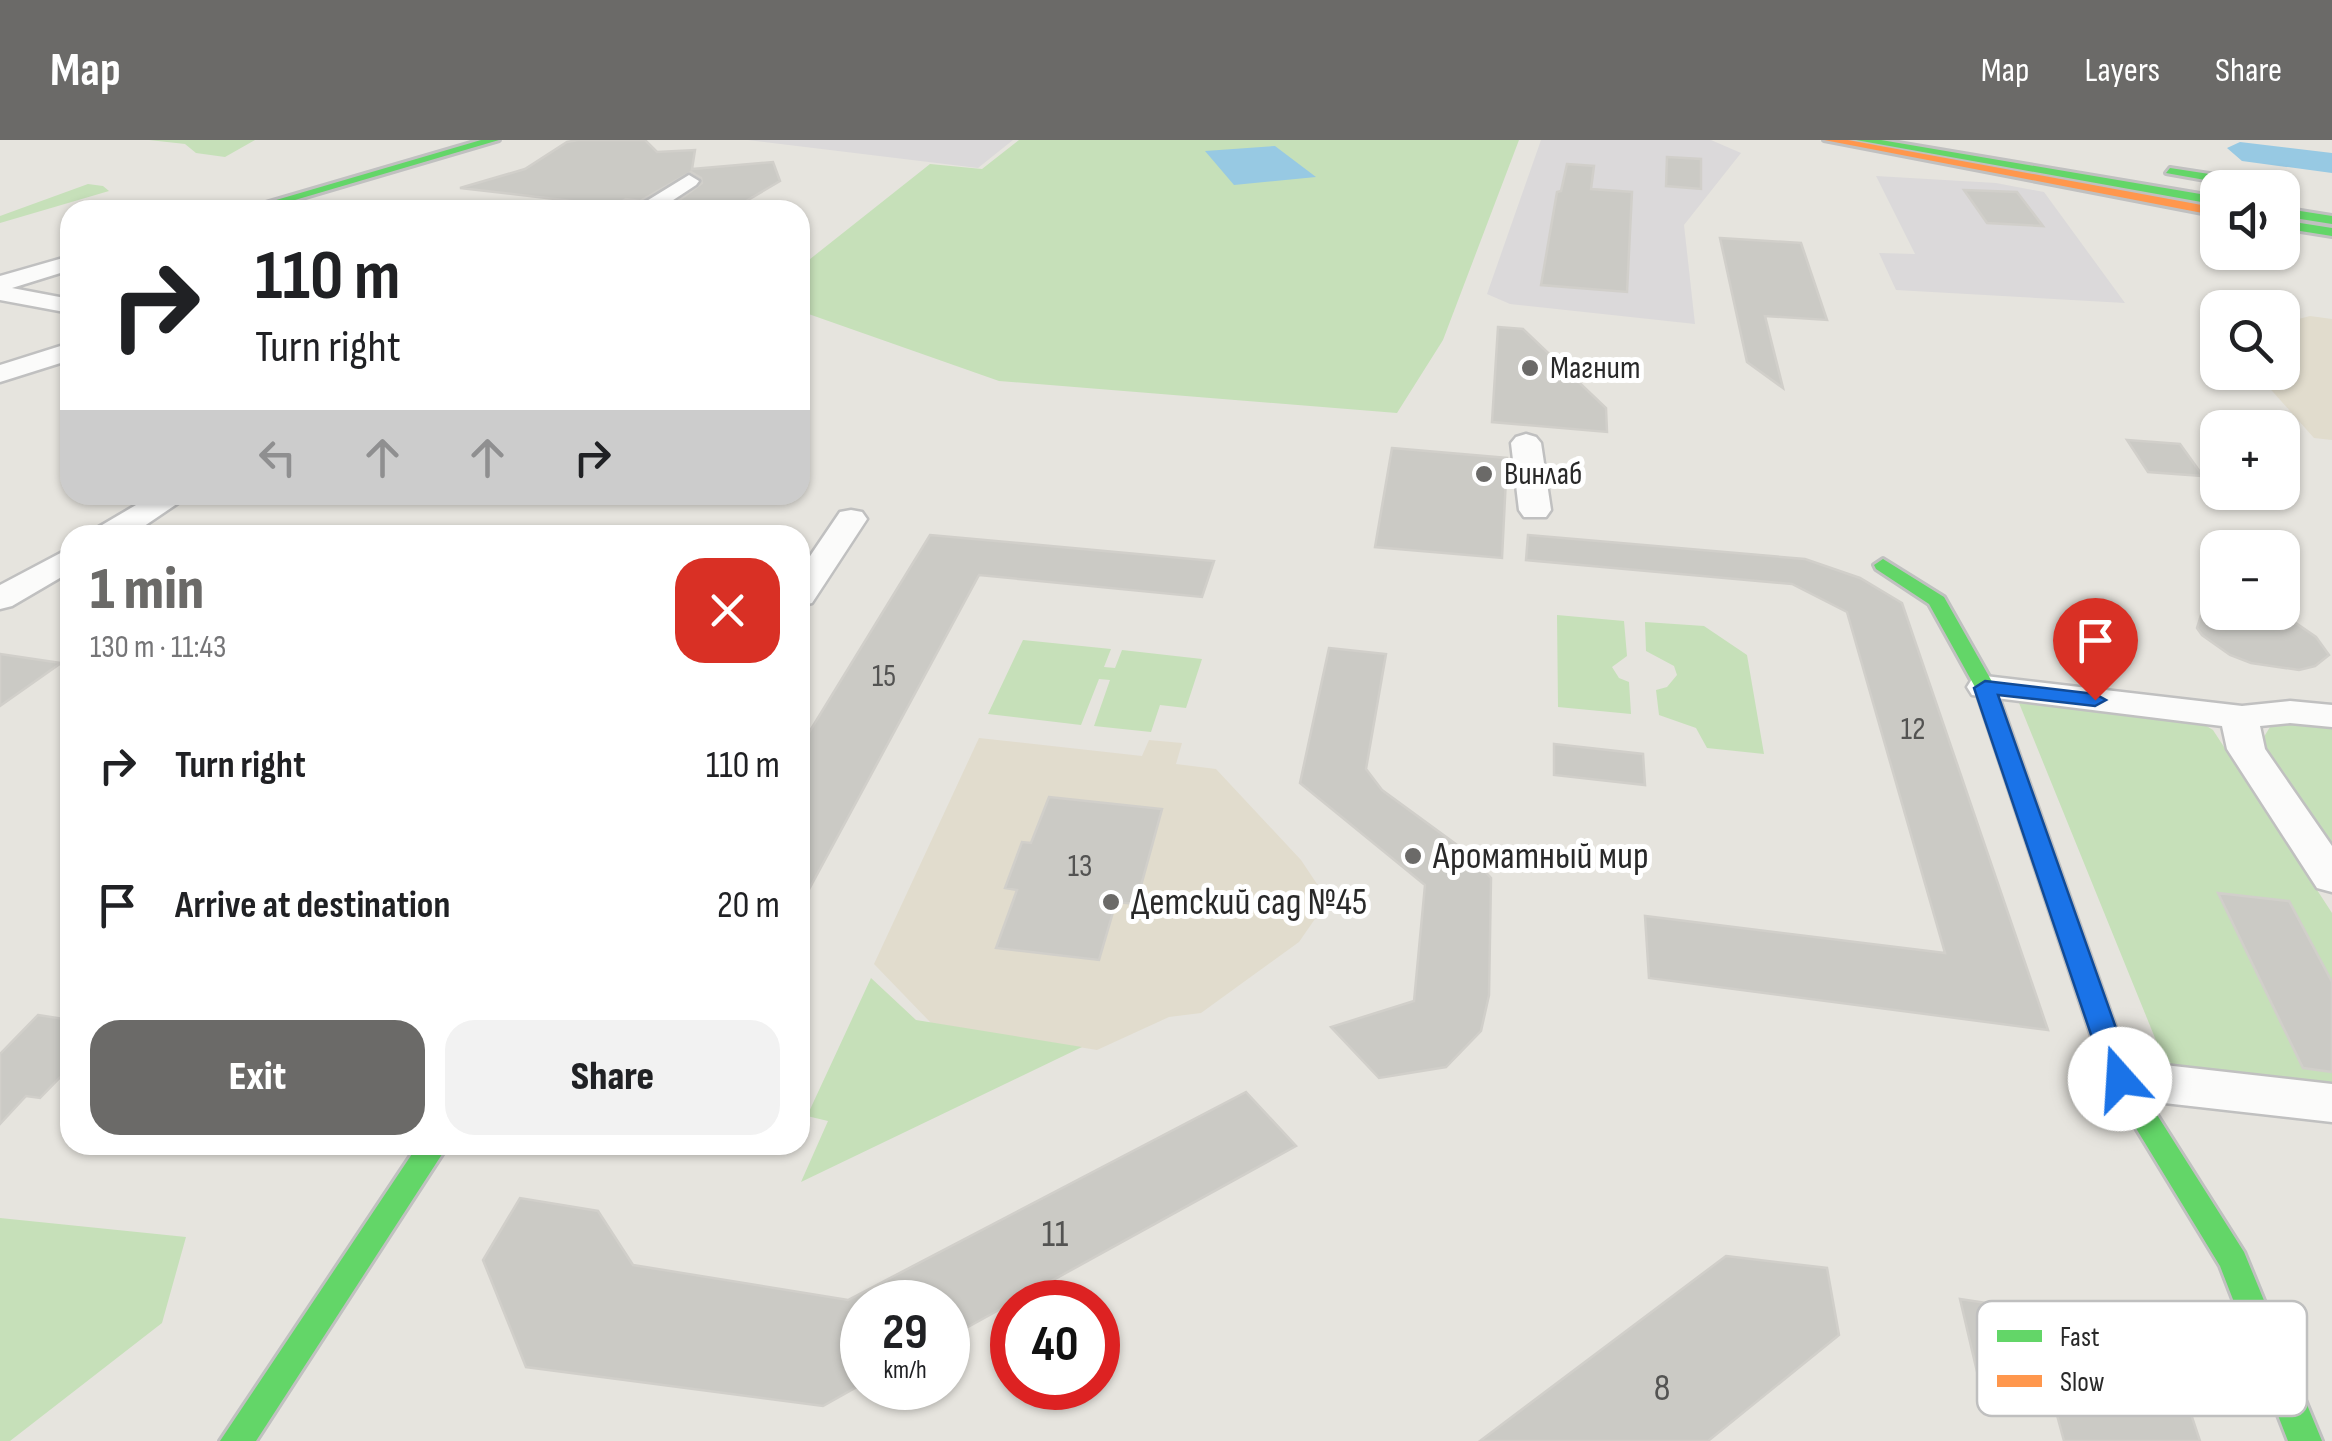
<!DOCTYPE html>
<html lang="en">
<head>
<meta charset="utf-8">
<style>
	body { margin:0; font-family:"Sofia Sans Condensed",sans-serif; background:#f2f2f2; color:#202124; height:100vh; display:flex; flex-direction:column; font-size:38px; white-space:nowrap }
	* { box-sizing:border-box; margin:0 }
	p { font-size:32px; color:#757577 }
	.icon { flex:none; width:55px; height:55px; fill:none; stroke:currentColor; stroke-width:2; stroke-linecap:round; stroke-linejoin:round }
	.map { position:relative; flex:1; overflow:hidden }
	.details { position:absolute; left:60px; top:385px; width:750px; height:630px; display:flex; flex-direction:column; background:#fff; border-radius:30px; box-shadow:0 2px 8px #0004 }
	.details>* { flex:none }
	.guide { position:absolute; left:60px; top:60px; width:750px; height:305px; border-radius:30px; box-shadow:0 2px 8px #0004; background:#fff; color:#202124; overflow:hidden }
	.fabs { position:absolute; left:2200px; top:30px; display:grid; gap:20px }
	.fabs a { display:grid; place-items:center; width:100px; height:100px; border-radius:20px; background:#fff; box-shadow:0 2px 8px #0004; font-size:50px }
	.speed { position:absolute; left:840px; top:1140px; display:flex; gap:20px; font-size:50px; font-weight:700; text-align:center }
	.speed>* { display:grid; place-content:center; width:130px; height:130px; border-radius:50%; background:#fff; box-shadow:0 2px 8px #0004; line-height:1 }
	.speed small { font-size:25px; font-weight:400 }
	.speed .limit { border:15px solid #d22; background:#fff; color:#111 }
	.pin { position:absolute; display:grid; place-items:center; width:85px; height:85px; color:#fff; margin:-102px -42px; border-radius:50% 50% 50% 0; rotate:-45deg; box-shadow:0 0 10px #0007 }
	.pin .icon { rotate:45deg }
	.me { position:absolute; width:110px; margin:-55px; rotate:341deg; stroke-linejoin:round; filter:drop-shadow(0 0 8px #0008) }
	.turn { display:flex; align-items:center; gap:35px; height:210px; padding:0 30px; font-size:45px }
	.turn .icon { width:130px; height:130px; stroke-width:2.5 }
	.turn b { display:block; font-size:70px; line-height:85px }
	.lanes { display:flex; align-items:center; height:95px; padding:0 30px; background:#0003; justify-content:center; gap:50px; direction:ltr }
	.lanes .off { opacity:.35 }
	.round { display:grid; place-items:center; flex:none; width:105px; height:105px; border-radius:30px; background:#f2f2f2 }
	.overview { display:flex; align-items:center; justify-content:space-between; height:170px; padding:0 30px }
	h1 { font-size:60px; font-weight:800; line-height:75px; color:#6b6a68 }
	.action { display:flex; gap:20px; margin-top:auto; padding:20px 30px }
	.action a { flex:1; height:115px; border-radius:30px; background:#6b6a68; color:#fff; font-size:40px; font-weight:800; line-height:115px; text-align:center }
	.action a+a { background:#f2f2f2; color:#202124 }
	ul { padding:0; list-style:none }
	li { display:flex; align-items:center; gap:30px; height:140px; padding:0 30px }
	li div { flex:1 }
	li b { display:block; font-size:38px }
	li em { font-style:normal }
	header { display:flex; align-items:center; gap:60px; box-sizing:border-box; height:140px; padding:0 50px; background:#6b6a68; color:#fff }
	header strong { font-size:48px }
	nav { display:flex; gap:55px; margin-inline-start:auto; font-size:35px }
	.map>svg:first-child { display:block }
	.industrial { fill:#dbd9da }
	.education { fill:#e1dccd }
	.green { fill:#c6e0b9 }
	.water { fill:#97c9e3 }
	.building { fill:#cbcac5; stroke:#d1cfca; stroke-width:2.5 }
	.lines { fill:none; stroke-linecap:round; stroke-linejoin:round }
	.street-casing { stroke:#c0c0c0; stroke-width:5 }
	.fast-casing { stroke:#c0c0c0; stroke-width:6 }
	.slow-casing { stroke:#c0c0c0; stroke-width:6 }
	.street { fill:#fbfbfa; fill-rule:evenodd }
	.fast { fill:#63d668; fill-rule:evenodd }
	.slow { fill:#ff974d; fill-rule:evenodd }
	.route { fill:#1a73e8; stroke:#114b97; stroke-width:2.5 }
	.poi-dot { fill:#6b6a68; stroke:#fff; stroke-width:4 }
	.labels { text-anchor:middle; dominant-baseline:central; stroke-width:10; stroke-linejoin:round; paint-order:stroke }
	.far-poi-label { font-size:32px; fill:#292929; stroke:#fff; text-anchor:start }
	.number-label { font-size:32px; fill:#535352 }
	.poi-label { font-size:38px; fill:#292929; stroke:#fff; text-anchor:start }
	.near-number-label { font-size:38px; fill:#535352 }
	.key { fill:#fff; stroke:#bfbfbf; stroke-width:2.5 }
	.key-label { font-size:28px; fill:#292929 }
</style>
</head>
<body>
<header>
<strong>Map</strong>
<nav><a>Map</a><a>Layers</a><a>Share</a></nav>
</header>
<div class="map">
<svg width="2332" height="1301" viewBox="0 0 2332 1301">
	<rect width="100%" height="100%" fill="#e6e4de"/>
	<!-- industrial -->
	<path class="industrial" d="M748,0H1013L978,28Z
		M1541,0H1711L1741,13L1684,85L1695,184L1510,164L1487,154Z
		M1876,36L1996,43L2044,52L2125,163L1896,150L1879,113L1915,114Z"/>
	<!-- education -->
	<path class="education" d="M2310,176L2332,179V300L2314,298L2256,233L2282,232L2283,183Z
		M979,598L1142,616L1149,600L1182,603L1176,624L1216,629L1301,720L1319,747L1317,776L1299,802L1201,873L1169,877L1097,910L931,883L874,824Z"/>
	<!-- green -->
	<path class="green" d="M149,0H255L225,17L196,13L185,4Z
		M1019,0H1519L1443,200L1397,273L999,241L800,171V127L930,24L982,29Z
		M88,44L103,46L109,51L0,83V76Z
		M1557,475L1624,481L1627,516L1612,527L1619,538L1629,542L1631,574L1558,567Z
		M1645,482L1704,486L1747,515L1764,614L1707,608L1696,588L1659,575L1656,550L1667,547L1677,535L1674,526L1646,511Z
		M1023,500L1111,509L1104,527L1115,528L1122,510L1202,519L1186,568L1160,565L1151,592L1094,586L1110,540L1099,539L1081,585L988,574Z
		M2019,563L2197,580L2213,590L2332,773V950L2168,930Z
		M2289,582L2332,585V716L2267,622L2262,600L2270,587Z
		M871,838L916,880L1082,907L801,1042L828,981L807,976Z
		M0,1078L186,1097L162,1183L10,1301H0Z"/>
	<!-- water -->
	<path class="water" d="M2240,2L2332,13V33L2242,21L2227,8Z
		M1275,6L1316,37L1234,45L1205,11Z"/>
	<!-- building -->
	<path class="building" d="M578,0H645L657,12L695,10L692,29L773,22L780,41L731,70L673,65L702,43L701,38L691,32L640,61L626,59L614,66L460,48L525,29L567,2Z
		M1667,17L1701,19V49L1666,46Z
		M1567,24L1594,26L1591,49L1632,52L1627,152L1541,145L1557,52L1561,51Z
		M1964,50L2017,52L2043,86L1987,83Z
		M1720,98L1801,103L1827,180L1765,176L1783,248L1747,222Z
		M1498,187L1523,189L1606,268L1607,292L1492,282Z
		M2127,300L2180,304L2203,336L2148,332Z
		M1392,308L1507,318L1502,418L1375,407Z
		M930,395L1214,421L1202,457L979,435L800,766V607Z
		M1528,395L1805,419L1860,438L1902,463L2048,890L1649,838L1645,776L1945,813L1847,472L1792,444L1526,420Z
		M2202,472H2280L2316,497L2329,515L2315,526L2299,530L2251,523L2230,515L2202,495L2197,488Z
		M1329,508L1386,514L1366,629L1382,650L1468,713L1491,738L1489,855L1481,891L1446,927L1379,938L1331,887L1414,861L1425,745L1300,643Z
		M0,514L61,523L0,566Z
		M1554,604L1643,614L1645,645L1554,635Z
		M1049,657L1162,669L1136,764L1116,762L1099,820L996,808L1017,750L1005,748L1022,702L1031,703Z
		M2218,753L2289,761L2332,842V932L2303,928Z
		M38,875L70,880V927L40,958L26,956L0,984V914Z
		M1246,952L1296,1006L948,1198V1162H862V1244L823,1266L526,1227L483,1120L520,1058L598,1071L633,1125L848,1160Z
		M1726,1116L1827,1128L1839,1195L1708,1301H1480Z
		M1960,1159L2163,1190L2200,1301H2064L2054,1264L1982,1253Z"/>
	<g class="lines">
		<defs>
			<path id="street" d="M689,35L699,41L696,45L658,70H632Z
				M70,116V130L12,148L70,159V173L0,160V136Z
				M70,203V220L0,242V225Z
				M1526,294L1536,297L1541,303L1551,370L1546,377H1524L1519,370L1511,303L1516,297Z
				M153,355H190L131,395H92L97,388Z
				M851,370L862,372L867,379L812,463L800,466V431L840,372Z
				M70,408V432L12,466L0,469V445Z
				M1985,536L2242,566L2290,561L2332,565V587L2290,583L2260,586L2265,609L2332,706V752L2317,748L2227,609L2222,586L1972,555L1967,547L1972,539Z
				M2120,920L2332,944V982L2120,958L2103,952L2095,939L2103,926Z"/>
			<path id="fast" d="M481,0H499L261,70H242Z
				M1856,0H1881L2218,57V65Z
				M2170,28L2275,44L2281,48H2250L2166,33Z
				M2282,68L2332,76V84L2282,76Z
				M2282,80L2332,88V96L2282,88Z
				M1883,419L1944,457L1995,547L2133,937L2244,1112L2322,1301H2288L2220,1126L2106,939L1975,547L1929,464L1876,429L1874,425Z
				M418,1005H448L256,1301H220Z"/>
			<path id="slow" d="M1824,0H1848L2218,68V76Z"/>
		</defs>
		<!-- street casing -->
		<use href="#street" class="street-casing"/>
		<!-- fast casing -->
		<use href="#fast" class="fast-casing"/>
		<!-- slow casing -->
		<use href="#slow" class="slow-casing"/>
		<!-- street -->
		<use href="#street" class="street"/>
		<!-- fast -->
		<use href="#fast" class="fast"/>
		<!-- slow -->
		<use href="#slow" class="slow"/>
	</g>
	<!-- route -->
	<path class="route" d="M1985,541L2095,554L2106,560L2095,566L1998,555L2134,939L2130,946L2120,949L2110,946L2106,939L1974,548Z"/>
	<!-- markers -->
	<g class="poi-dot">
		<circle cx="1530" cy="228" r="10"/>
		<circle cx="1484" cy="334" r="10"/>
		<circle cx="1413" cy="716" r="10"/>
		<circle cx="1111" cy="762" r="10"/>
	</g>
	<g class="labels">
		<!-- far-poi labels -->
		<g class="far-poi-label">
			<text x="1550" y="228">Магнит</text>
			<text x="1504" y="334">Винлаб</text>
		</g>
		<!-- number labels -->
		<g class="number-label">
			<text x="884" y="536">15</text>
			<text x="1913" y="589">12</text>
			<text x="1080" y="726">13</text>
		</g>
		<!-- poi labels -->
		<g class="poi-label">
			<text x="1433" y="716">Ароматный мир</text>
			<text x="1131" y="762">Детский сад №45</text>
		</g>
		<!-- near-number labels -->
		<g class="near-number-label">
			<text x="1055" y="1094">11</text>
			<text x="1662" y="1248">8</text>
		</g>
	</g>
	<!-- legend -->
	<rect x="1977" y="1161" width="330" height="115" rx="15" class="key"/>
	<rect x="1997" y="1190" width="45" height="12" fill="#63d668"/>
	<rect x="1997" y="1235" width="45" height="12" fill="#ff974d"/>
	<g class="key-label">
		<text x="2060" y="1206">Fast</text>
		<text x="2060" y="1251">Slow</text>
	</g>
</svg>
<div class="fabs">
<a><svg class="icon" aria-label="sound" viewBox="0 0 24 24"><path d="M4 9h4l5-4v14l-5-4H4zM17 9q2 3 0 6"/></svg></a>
<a><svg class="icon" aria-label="search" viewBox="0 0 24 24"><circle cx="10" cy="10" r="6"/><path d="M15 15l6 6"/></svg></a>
<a>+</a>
<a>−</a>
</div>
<div class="speed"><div>29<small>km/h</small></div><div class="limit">40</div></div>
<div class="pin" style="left:2095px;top:560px;background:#d93025"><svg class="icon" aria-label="arrive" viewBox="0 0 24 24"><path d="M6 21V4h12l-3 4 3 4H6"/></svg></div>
<svg class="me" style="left:2120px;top:939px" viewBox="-20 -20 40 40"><circle r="19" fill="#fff"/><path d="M0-13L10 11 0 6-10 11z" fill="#1a73e8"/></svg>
<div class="guide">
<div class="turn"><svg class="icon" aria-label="right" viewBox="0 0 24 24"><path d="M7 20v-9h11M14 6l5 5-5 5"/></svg><div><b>110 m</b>Turn right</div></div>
<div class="lanes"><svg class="icon off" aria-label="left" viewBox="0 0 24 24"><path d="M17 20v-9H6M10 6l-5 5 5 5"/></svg><svg class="icon off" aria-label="ahead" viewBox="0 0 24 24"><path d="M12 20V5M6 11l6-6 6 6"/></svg><svg class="icon off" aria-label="ahead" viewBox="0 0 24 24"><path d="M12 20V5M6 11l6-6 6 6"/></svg><svg class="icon" aria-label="right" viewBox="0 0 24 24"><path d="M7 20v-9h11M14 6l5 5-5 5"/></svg></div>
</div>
<section class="details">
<div class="overview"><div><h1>1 min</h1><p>130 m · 11:43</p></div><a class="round" style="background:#d93025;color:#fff"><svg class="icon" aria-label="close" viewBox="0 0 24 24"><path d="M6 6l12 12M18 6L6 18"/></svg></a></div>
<ul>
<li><svg class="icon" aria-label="right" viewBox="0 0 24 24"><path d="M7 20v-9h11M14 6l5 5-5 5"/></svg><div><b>Turn right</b></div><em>110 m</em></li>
<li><svg class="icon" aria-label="arrive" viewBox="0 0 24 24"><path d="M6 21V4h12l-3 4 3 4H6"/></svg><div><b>Arrive at destination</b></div><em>20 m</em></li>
</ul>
<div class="action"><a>Exit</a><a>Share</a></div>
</section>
</div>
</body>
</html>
